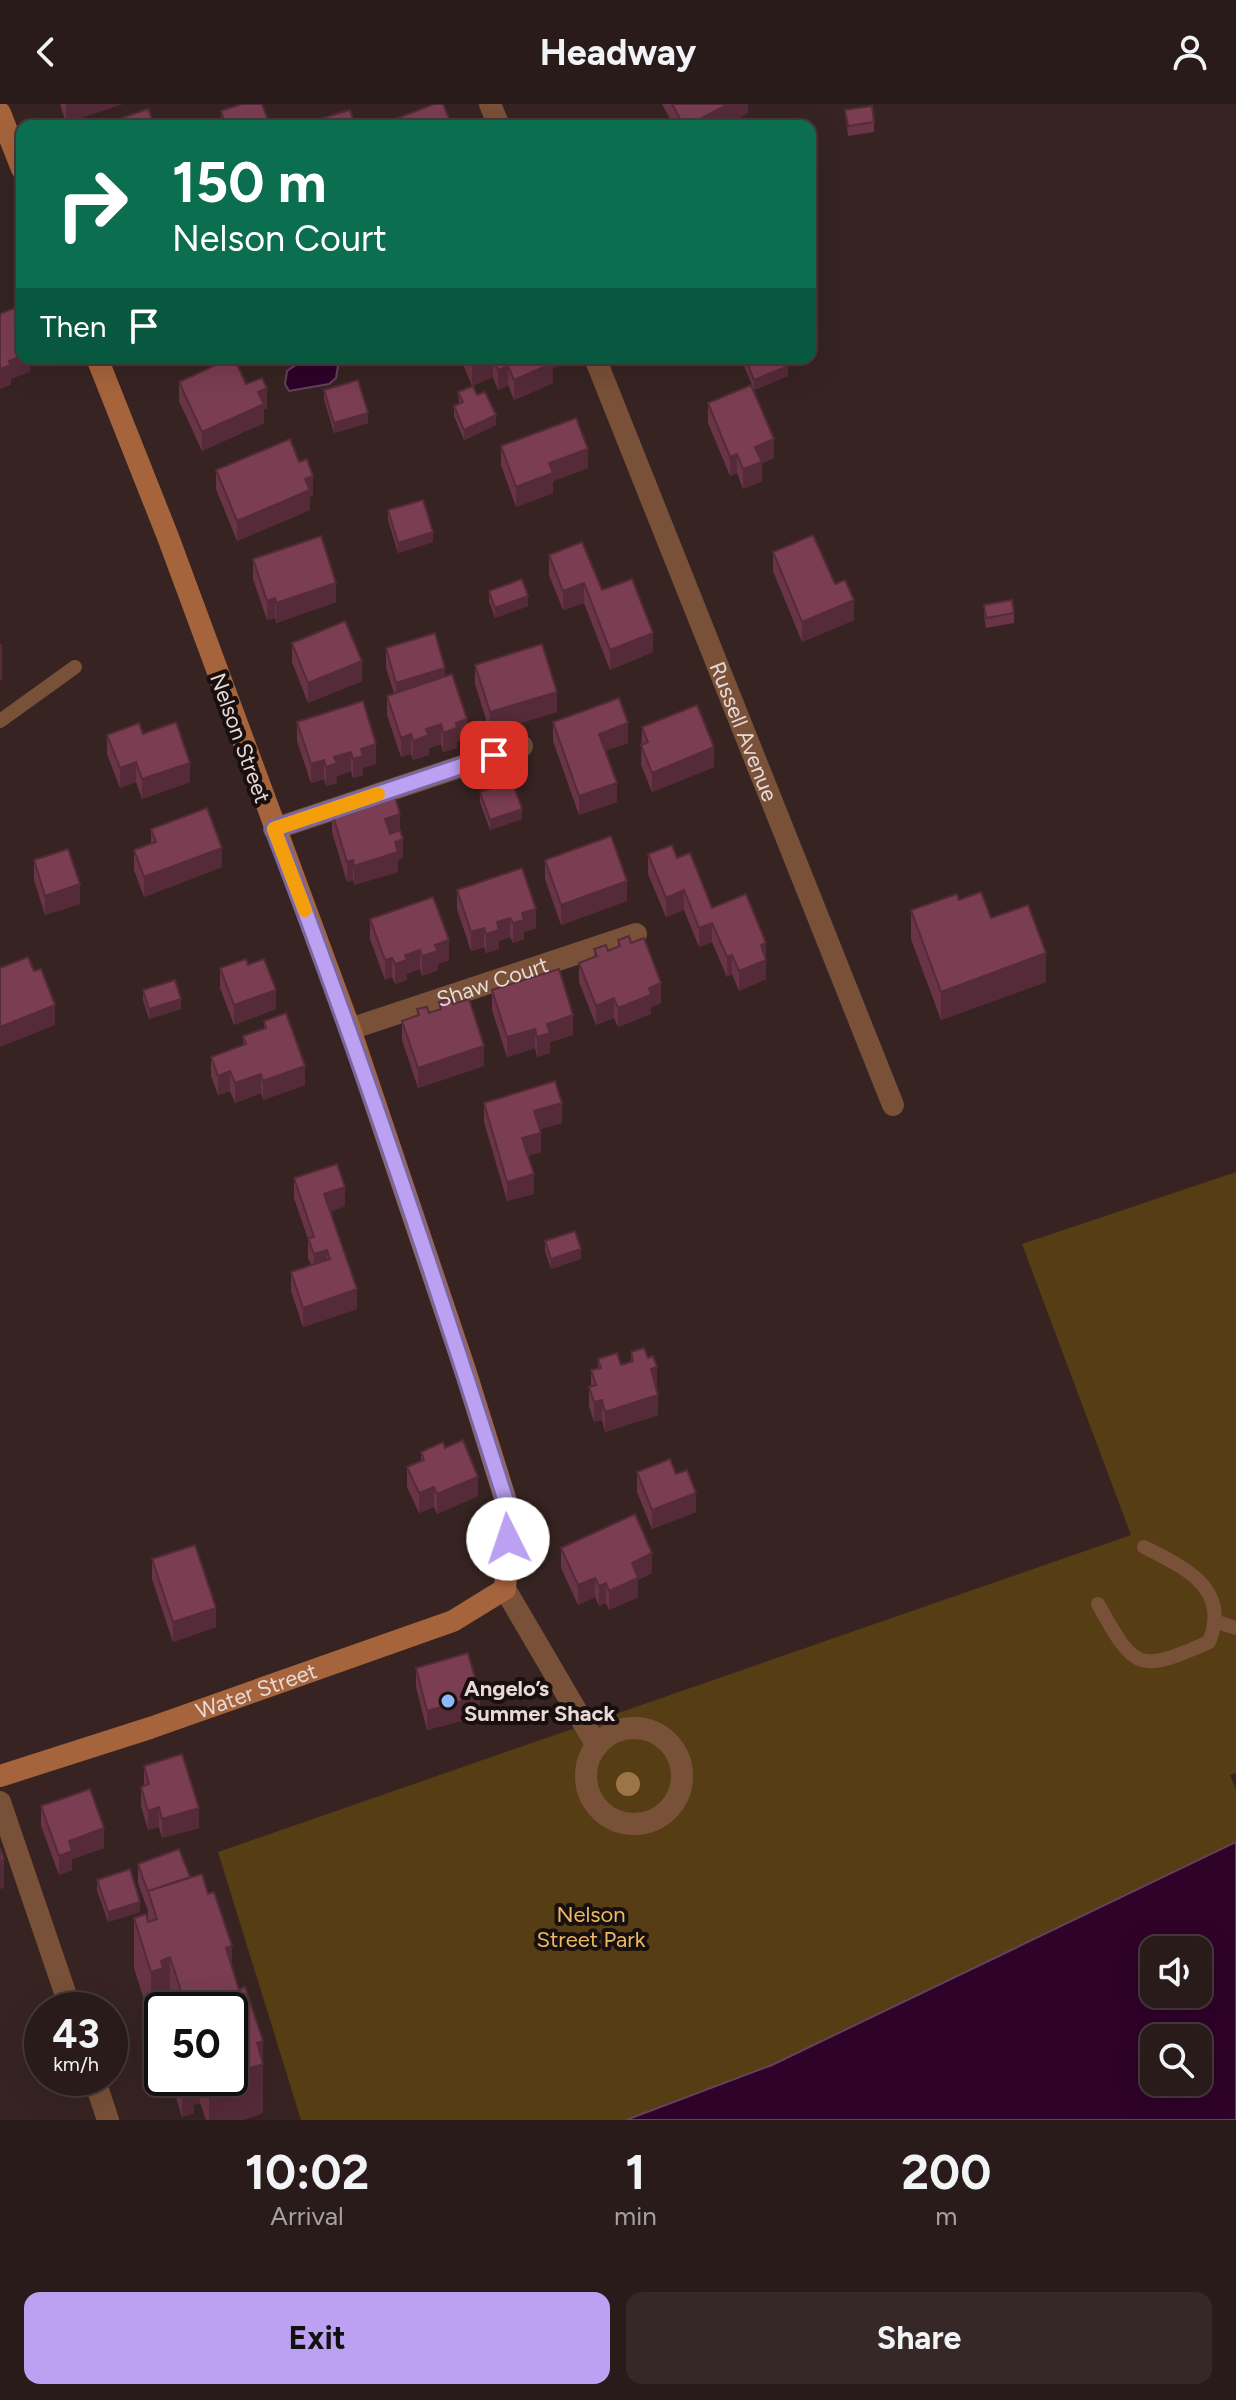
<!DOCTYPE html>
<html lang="en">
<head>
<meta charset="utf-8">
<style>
	body { margin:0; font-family:Figtree,sans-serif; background:#352827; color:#f1f3f6; height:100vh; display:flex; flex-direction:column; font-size:30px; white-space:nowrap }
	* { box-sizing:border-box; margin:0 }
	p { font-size:26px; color:#a5a1a2 }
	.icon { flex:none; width:44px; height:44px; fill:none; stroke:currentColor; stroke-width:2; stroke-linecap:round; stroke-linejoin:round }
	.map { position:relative; height:2016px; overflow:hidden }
	.sheet { display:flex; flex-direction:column; background:#291b1a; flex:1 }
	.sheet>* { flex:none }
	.banner { position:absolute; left:16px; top:16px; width:800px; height:244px; border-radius:16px; box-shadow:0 8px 32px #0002,0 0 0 2px #453939; background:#0b6e4f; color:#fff; overflow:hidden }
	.buttons { position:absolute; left:1140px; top:1832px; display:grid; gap:16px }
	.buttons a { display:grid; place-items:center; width:72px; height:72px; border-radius:16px; background:#291b1a; box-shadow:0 8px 32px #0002,0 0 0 2px #453939; font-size:40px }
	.speed { position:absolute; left:24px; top:1888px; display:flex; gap:16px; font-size:40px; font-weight:700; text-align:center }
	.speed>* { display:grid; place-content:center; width:104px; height:104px; border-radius:50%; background:#291b1a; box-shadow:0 8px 32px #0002,0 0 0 2px #453939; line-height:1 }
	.speed small { font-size:20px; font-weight:400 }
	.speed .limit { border:4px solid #111; border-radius:12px; background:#fff; color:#111 }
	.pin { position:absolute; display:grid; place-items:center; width:68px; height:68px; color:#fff; margin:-34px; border-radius:16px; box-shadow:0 4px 12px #0006 }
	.me { position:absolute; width:88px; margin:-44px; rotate:356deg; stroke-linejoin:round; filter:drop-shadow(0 0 6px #0008) }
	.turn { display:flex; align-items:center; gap:28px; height:168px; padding:0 24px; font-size:36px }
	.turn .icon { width:104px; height:104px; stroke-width:2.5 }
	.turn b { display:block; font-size:56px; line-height:68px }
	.then { display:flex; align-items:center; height:76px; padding:0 24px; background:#0003; gap:16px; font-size:30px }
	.eta { display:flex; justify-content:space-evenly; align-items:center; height:136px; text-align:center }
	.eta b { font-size:48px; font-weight:700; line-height:56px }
	.button { display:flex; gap:16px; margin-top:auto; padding:16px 24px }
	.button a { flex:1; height:92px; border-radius:16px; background:#bca0f2; color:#111; font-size:32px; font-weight:700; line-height:92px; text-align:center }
	.button a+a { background:#352827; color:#f1f3f6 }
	header { display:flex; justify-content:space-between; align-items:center; height:104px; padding:0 24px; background:#291b1a; font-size:36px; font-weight:700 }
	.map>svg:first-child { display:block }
	.green { fill:#563d14 }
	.water { fill:#2e0229; stroke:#65425d; stroke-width:2; fill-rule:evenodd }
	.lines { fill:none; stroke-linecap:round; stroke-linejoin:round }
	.service { stroke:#795038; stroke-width:14 }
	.minor { stroke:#795038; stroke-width:22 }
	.secondary { stroke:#a6643c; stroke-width:22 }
	.tree { fill:#9c7547 }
	.wall { fill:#693447 }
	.shaded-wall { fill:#552b39 }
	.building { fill:#7a3d52; stroke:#552b39; stroke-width:2 }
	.route-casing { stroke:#7a689d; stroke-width:20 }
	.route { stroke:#bca0f2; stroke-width:14 }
	.slow { stroke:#f59e0b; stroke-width:14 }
	.poi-dot { fill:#8cb9fc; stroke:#18100f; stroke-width:3 }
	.labels { text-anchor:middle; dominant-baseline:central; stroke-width:8; stroke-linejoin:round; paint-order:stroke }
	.street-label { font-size:22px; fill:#e6d9d7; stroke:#18100f }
	.poi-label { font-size:22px; font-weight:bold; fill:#e6d9d7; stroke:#18100f; text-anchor:start }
	.park-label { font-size:22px; fill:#eeb865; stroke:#18100f }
</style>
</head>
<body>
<header><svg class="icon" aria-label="back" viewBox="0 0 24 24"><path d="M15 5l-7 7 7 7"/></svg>Headway<svg class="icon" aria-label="person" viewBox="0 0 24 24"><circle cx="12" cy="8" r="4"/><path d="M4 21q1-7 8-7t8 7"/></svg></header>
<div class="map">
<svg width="1236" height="2016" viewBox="0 0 1236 2016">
	<rect width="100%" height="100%" fill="#372422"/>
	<!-- green -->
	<path class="green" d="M1236,1068V1669L1230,1671L1236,1685V1738L772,1961L626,2016H301L218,1748L1131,1431L1022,1140Z"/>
	<!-- water -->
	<path class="water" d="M306,254L333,255L338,262L336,274L329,280L289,287L285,280L287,267Z
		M1236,1738V2016H626L772,1961ZM1154,1846H1198V1890H1154ZM1154,1934H1198V1978H1154Z"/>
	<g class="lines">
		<!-- service -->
		<path class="service" d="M0,617L75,563
			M1098,1500C1135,1567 1139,1569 1209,1538C1231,1484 1185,1464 1144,1443
			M1217,1518L1236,1524"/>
		<!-- minor -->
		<g class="minor">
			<path d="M490,0L499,22"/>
			<path id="s1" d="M595,254L893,1001"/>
			<path d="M274,725L522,642"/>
			<path id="s2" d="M350,925L636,830"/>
			<path d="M505,1485L597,1642"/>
			<circle cx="634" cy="1672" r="48"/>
			<path d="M0,1698L71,1906"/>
			<path d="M94,1974L108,2016"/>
		</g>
		<!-- secondary -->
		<g class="secondary">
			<path d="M0,9L22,65"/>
			<path id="s3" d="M0,1672L150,1624L453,1517L505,1485L510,1410L465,1266L350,925L168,433L97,254"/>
		</g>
	</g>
	<!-- trees -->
	<circle class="tree" cx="628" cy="1680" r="12"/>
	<!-- wall -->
	<path class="wall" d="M60,0H122L66,19Z
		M662,0H748V9L724,22H674Z
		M845,6L874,18V28L848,32Z
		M221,7L270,22H221Z
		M462,254H562V261L553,264V279L514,296L508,281L498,286L493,273L472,282L462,258Z
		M742,254H785L788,272L754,286L742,257Z
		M179,278L246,280L267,304L264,305V319L202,347L179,297Z
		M324,286L368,319L334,329L324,295Z
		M458,288L496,321L464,336L454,312V302L459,300Z
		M708,299L774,354L762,359V377L743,385L737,369L730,372L708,319Z
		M501,342L588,364L553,377V389L516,403L501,361Z
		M216,366L313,391L310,393V406L237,437L216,385Z
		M388,406L433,438L398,449L388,416Z
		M773,448L835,480L854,516L802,538L773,467Z
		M549,451L602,486L653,548L610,566L584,499L563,506L549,471Z
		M253,455L336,498L276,519L275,514L267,516L253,475Z
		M489,487L528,502L495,514L489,497Z
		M984,501L1014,509V519L986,524L984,511Z
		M292,539L362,577L308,599L292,558Z
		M386,544L445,572L467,634L457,638V644L443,648L441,640L429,644V651L413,656L411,650L401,653L387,611V592L394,589L386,564Z
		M475,561L557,608L490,628L475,580Z
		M297,618L376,660L363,664V671L353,674L351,667L337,672V679L326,682L324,675L311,679L297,637Z
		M553,618L628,639L605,647L617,698L579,711L553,637Z
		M642,623L714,663L652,688L641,661Z
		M143,630L190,678L142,695L136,678L120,684L107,650V631Z
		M480,688L522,715L490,726L480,698Z
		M332,709L400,727L403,754L398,756V768L354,781L353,776L347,778L332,728Z
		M151,725L222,763L144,793L134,766V746L151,739Z
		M648,750L677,754L712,804L766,839V875L739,887L732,870L727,873L712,838L699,843L684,806L666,813L648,770Z
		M34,756L80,800L45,811L34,776Z
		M545,756L627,797L561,821L545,775Z
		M457,786L536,824L524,828V835L513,839L510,833L499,837V845L486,849L484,843L471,847L457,805Z
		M959,796L991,814L1046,878L941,916L911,835V806Z
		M370,815L449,856L438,860V866L422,872L420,865L407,870V876L395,880L392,873L385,876L370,835Z
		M618,836L631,839L661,899L651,903V910L618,923L614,914L596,921L579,878V859L594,853V845L608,847L618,843Z
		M248,861L276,905L234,921L220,884V864Z
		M143,886L181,905L149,915L143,896Z
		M492,886L573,931L550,938V949L537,953L535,944L507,953L492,906Z
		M439,898L453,900L484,962L418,984L402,936V917L417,912V905L429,909L439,906Z
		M264,917L305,981L263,996L261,989L235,999L230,987L218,991L211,972V953L243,941V932L264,925Z
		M484,999L562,1019L540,1025L541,1048L528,1052L534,1090L507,1097L484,1018Z
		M294,1074L345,1102L330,1108L357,1205L303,1223L291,1187V1168L311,1161L308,1154V1135L294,1094Z
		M545,1137L581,1155L551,1165L545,1147Z
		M631,1248L657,1283L658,1311L605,1328L602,1316L594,1318L589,1302V1283L591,1282V1266L598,1265V1255L621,1261L631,1257Z
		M445,1344L478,1392L437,1410L434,1403L419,1409L407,1383V1363L421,1357V1348Z
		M637,1368L676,1370L696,1408L652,1425L637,1388Z
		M561,1444L652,1469L638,1476V1493L609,1506L606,1499L599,1502L595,1493L578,1501L561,1464Z
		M152,1455L216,1523L173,1538L152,1475Z
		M416,1564L480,1612L427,1626L416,1583Z
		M144,1662L199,1724L162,1734L159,1723L148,1726L141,1702V1683L144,1682Z
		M41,1702L104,1744L72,1755V1766L59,1771L41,1722Z
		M138,1760L190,1773L232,1863L263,1958V2009L243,2016H206L200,1999L194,2001V2009L182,2013L170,1974H230V1906H170V1903L162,1906L151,1918L134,1864V1814L148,1817V1807L138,1779Z
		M97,1776L140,1808L108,1818L97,1786Z"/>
	<!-- shaded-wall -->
	<path class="shaded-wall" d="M66,0H122L66,19Z
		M728,0H748V9L724,22H687Z
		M22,252V254H40V258L30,262V268L11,275V281L0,285V265L9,257Z
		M493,254V273L472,282V262Z
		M548,254H562V261L553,264V279L514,296V276Z
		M508,262V281L498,286V266Z
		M788,262V272L754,286V276Z
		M267,284V304L264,305V319L202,347V328L258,288Z
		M368,309V319L334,329V319Z
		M496,311V321L464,336V326Z
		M774,335V354L762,359V377L743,385V365L755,343Z
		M588,345V364L553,377V389L516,403V383L549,359Z
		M737,350V369L730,372V353Z
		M313,372V391L310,393V406L237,437V417L305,375Z
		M433,428V438L398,449V439Z
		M336,479V498L276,519V499Z
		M584,479V499L563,506V487Z
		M528,492V502L495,514V504Z
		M275,494V514L267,516V497Z
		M854,496V516L802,538V518Z
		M653,529V548L610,566V546Z
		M0,540H2V576L0,577Z
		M362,557V577L308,599V579Z
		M445,564V583L396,598V579Z
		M557,588V608L490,628V608Z
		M467,615V634L457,638V644L443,648V629L456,619Z
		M628,619V639L599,649V630Z
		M441,620V640L429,644V651L413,656V637L426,625Z
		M411,630V650L401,653V634Z
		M376,640V660L363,664V671L353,674V655L361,645Z
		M714,643V663L652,688V669Z
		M351,648V667L337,672V679L326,682V663L334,653Z
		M324,656V675L311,679V660Z
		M136,658V678L120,684V664Z
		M190,659V678L142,695V675Z
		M617,679V698L579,711V692Z
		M522,705V715L490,726V716Z
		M400,710V730L385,734V715Z
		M403,735V754L398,756V768L354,781V762L395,738Z
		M222,744V763L144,793V773Z
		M353,756V776L347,778V758Z
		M627,777V797L561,821V801Z
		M80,780V800L45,811V792Z
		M684,786V806L666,813V794Z
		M536,805V824L524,828V835L513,839V819L522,809Z
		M510,814V833L499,837V845L486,849V830L497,818Z
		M712,819V838L699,843V824Z
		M484,824V843L471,847V828Z
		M449,836V856L438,860V866L422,872V852L435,841Z
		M766,839V875L739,887V867L761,841Z
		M420,846V865L407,870V876L395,880V860L405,851Z
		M1046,849V878L941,916V888Z
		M732,851V870L727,873V853Z
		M392,854V873L385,876V856Z
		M661,879V899L651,903V910L618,923V904L649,884Z
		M276,886V905L234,921V901Z
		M614,894V914L596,921V902Z
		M181,895V905L149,915V905Z
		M55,901V921L0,943V923Z
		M573,911V931L550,938V949L537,953V933L547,920Z
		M535,925V944L507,953V933Z
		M484,942V962L418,984V964Z
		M305,962V981L263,996V977Z
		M230,967V987L218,991V972Z
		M261,970V989L235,999V979Z
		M562,999V1019L534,1027V1007Z
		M541,1029V1048L522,1054V1034Z
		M534,1070V1090L507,1097V1078Z
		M345,1083V1102L324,1110V1090Z
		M581,1145V1155L551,1165V1155Z
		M327,1146V1165L314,1170V1150Z
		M357,1185V1205L303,1223V1204Z
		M657,1263V1283L651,1285V1265Z
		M658,1291V1311L605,1328V1308Z
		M602,1296V1316L594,1318V1298Z
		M478,1373V1392L437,1410V1390Z
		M434,1383V1403L419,1409V1389Z
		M696,1389V1408L652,1425V1406Z
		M652,1449V1469L638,1476V1493L609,1506V1487L632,1459Z
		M595,1474V1493L578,1501V1481Z
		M606,1479V1499L599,1502V1482Z
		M216,1504V1523L173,1538V1518Z
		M480,1592V1612L427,1626V1607Z
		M159,1703V1723L148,1726V1707Z
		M199,1704V1724L162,1734V1715Z
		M104,1724V1744L72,1755V1766L59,1771V1752L69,1737Z
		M4,1755V1784L0,1785V1757Z
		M140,1798V1808L108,1818V1808Z
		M232,1842V1892L226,1844Z
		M170,1853V1903L162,1906V1914L151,1918V1868L161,1857Z
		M263,1937V2009L243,2016H209V1977L219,1974H230V1970L257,1939Z
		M182,1974H200V1999L194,2001V2009L182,2013Z"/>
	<!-- building -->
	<path class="building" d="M242,0H262L270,22H226L221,7Z
		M434,0H443L452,22H395L393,16Z
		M672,0H728L687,22H684Z
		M872,2L874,18L848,22L845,6Z
		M148,5L155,22H126L122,14Z
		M350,6L355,22H296Z
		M14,204L16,209L22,207V252L9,257L11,261L0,265V210Z
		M231,254H234L246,280L262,274L267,284L258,288L264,300L202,328L179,278Z
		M468,254H492L472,262Z
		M493,254H551L553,259L514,276L508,262L498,266Z
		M745,254H785L788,262L754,276Z
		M358,276L368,309L334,319L324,286Z
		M751,281L774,335L755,343L762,358L743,365L737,350L730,353L708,299Z
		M473,282L477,291L485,288L496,311L464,326L454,302L463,298L458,288Z
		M576,314L588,345L549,359L553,369L516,383L501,342Z
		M290,335L299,358L307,355L313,372L305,375L310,386L237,417L216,366Z
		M423,396L433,428L398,439L388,406Z
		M813,431L835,480L845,476L854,496L802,518L773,448Z
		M321,432L336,479L276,499L275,494L267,497L253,455Z
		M582,438L602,486L632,475L653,529L610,546L584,479L563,487L549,451Z
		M522,475L528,492L495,504L489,487Z
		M1012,496L1014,509L986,514L984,501Z
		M345,517L362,557L308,579L292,539Z
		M435,529L445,564L396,579L386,544Z
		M542,540L557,588L490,608L475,561Z
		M452,570L467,615L456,619L457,624L443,629L441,620L426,625L429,631L413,637L411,630L401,634L387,592Z
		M619,594L628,619L599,630L617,679L579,692L553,618Z
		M363,597L376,640L361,645L363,652L353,655L351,648L334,653L337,659L326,663L324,656L311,660L297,618Z
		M697,601L714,643L652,669L641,641L648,638L642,623Z
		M176,618L190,659L142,675L136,658L120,664L107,631L139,619L143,630Z
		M512,677L522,705L490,716L480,688Z
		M394,689L400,710L385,715L390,730L400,726L403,735L395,738L398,748L354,762L353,756L347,758L332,709Z
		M207,704L222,744L144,773L134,746L156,738L151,725Z
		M611,732L627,777L561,801L545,756Z
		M672,741L677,754L690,749L712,804L746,790L766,839L761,841L766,856L739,867L732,851L727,853L712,819L699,824L684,786L666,794L648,750Z
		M68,745L80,780L45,792L34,756Z
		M522,764L536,805L522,809L524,816L513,819L510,814L497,818L499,826L486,830L484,824L471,828L457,786Z
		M981,788L991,814L1028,801L1046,849L941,888L911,806L957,790L959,796Z
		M433,793L449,836L435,841L438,847L422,852L420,846L405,851L407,856L395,860L392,854L385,856L370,815Z
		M629,832L631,839L644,834L661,879L649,884L651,891L618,904L614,894L596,902L579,859L597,852L594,845L606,841L608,847L620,842L618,836Z
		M28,853L34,867L41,865L55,901L0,923V864Z
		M246,855L248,861L264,855L276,886L234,901L220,864Z
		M559,865L573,911L547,920L550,929L537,933L535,925L507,933L492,886Z
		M175,876L181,895L149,905L143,886Z
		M451,894L453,900L469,895L484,942L418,964L402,917L419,911L417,905L427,903L429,909L441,905L439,898Z
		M286,909L305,962L263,977L261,970L235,979L230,967L218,972L211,953L246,940L243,932L266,924L264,917Z
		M555,977L562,999L534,1007L541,1029L522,1034L534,1070L507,1078L484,999Z
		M337,1060L345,1083L324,1090L357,1185L303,1204L291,1168L330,1155L327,1146L314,1150L308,1134L314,1133L294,1074Z
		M575,1127L581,1145L551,1155L545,1137Z
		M644,1244L648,1254L653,1252L657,1263L651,1265L658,1291L605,1308L602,1296L594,1298L589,1283L596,1281L591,1266L601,1264L598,1255L617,1249L621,1261L633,1257L631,1248Z
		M463,1336L478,1373L437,1390L434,1383L419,1389L407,1363L424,1356L421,1348L443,1338L445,1344Z
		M670,1355L676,1370L687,1366L696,1389L652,1406L637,1368Z
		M635,1410L652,1449L632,1459L638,1474L609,1487L606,1479L599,1482L595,1474L578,1481L561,1444Z
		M195,1441L216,1504L173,1518L152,1455Z
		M468,1549L480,1592L427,1607L416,1564Z
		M182,1650L199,1704L162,1715L159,1703L148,1707L141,1683L149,1680L144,1662Z
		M90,1685L104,1724L69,1737L72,1747L59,1752L41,1702Z
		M0,1744L4,1755L0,1757Z
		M179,1745L190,1773L148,1787V1788L138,1760Z
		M130,1765L140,1798L108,1808L97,1776Z
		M202,1770L208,1790L214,1788L232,1842L226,1844L239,1886L245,1883L263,1937L257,1939L263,1960L230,1970V1906H187L170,1853L161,1857L163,1864L151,1868L134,1814L146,1810L148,1818L157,1815L148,1787Z"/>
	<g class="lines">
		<defs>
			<path id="route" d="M494,651L274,725C361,951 437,1180 510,1410L508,1435"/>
		</defs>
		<!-- route casing -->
		<use href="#route" class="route-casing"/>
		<!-- route -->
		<use href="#route" class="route"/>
		<!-- slow -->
		<path class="slow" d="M305,806L274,725L378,690"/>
	</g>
	<!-- markers -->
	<circle class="poi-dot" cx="448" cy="1597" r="8"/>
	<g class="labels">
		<!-- street labels -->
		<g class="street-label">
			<text stroke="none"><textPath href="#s1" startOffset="402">Russell Avenue</textPath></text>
			<text transform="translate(240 634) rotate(70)">Nelson Street</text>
			<text stroke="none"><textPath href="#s2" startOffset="150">Shaw Court</textPath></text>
			<text stroke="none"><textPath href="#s3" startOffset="270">Water Street</textPath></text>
		</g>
		<!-- poi labels -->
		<g class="poi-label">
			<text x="464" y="1584">Angelo’s<tspan x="464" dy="25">Summer Shack</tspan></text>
		</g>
		<!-- park labels -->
		<g class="park-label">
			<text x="591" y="1810">Nelson<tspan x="591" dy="25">Street Park</tspan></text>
		</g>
	</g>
</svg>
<div class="buttons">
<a><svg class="icon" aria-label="sound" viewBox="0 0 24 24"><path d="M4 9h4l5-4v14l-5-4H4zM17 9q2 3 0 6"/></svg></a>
<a><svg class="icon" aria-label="search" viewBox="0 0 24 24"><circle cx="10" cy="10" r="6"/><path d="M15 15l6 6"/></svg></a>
</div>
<div class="speed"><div>43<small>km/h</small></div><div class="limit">50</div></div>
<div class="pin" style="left:494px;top:651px;background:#d93025"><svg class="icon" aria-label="arrive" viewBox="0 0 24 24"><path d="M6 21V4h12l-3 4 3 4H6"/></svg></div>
<svg class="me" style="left:508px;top:1435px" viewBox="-20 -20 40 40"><circle r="19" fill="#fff"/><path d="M0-13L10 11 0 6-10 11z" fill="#bca0f2"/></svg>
<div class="banner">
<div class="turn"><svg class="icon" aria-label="right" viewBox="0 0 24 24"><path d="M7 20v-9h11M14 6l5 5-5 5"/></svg><div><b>150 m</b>Nelson Court</div></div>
<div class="then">Then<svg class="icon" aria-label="arrive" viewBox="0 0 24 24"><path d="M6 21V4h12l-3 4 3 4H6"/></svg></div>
</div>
</div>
<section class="sheet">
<div class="eta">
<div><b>10:02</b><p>Arrival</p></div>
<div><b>1</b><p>min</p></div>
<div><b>200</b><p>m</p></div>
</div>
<div class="button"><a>Exit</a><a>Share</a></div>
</section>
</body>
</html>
